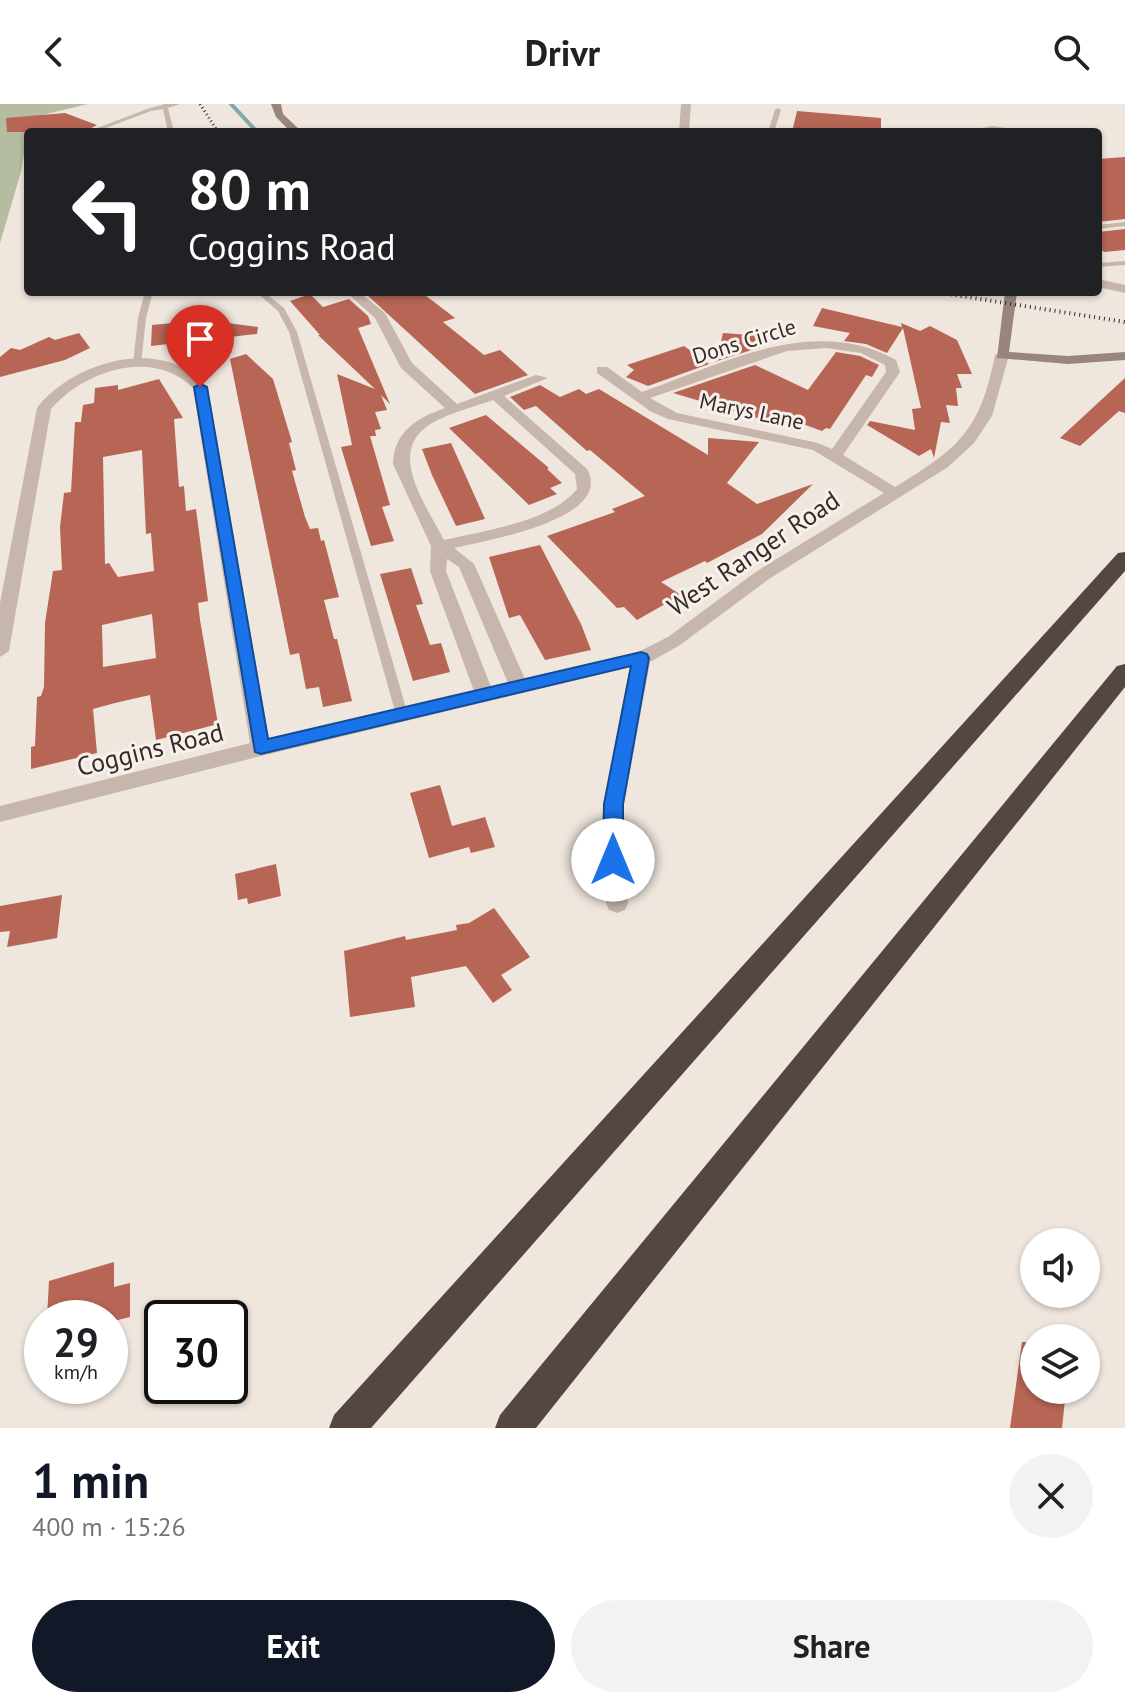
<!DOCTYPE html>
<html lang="en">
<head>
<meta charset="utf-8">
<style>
	body { margin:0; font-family:"PT Sans",sans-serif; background:#f2f2f2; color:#202124; height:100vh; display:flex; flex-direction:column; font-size:30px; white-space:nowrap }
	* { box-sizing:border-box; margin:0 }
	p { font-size:26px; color:#757577 }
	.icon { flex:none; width:44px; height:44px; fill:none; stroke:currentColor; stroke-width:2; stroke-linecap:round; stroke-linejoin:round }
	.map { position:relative; height:1324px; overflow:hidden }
	.drawer { display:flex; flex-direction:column; background:#fff; flex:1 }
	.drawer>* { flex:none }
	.banner { position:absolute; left:24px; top:24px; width:1078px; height:168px; border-radius:8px; box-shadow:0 2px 6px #0004; background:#202124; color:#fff; overflow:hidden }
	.controls { position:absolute; left:1020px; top:1124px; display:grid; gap:16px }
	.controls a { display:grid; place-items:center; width:80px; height:80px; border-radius:50%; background:#fff; box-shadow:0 2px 6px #0004; font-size:40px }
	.speed { position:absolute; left:24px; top:1196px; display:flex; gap:16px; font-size:40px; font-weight:700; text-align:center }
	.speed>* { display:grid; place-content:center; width:104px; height:104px; border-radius:50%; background:#fff; box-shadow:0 2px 6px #0004; line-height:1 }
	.speed small { font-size:20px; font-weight:400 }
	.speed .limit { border:4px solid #111; border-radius:12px; background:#fff; color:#111 }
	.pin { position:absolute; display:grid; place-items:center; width:68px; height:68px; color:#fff; margin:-82px -34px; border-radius:50% 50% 50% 0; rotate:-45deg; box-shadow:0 0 8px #0007 }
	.pin .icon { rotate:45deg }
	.me { position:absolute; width:88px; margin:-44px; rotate:0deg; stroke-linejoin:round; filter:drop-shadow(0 0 6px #0008) }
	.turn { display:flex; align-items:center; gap:28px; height:168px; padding:0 32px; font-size:36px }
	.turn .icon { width:104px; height:104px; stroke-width:2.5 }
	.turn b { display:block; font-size:56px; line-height:68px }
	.round { display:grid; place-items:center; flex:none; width:84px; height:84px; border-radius:42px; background:#f2f2f2 }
	.headline { display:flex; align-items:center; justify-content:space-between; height:136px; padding:0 32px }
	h1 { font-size:48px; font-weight:600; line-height:60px; color:#111827 }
	.cta { display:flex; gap:16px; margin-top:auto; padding:16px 32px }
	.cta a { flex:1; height:92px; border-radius:48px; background:#111827; color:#fff; font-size:32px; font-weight:600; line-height:92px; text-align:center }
	.cta a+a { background:#f2f2f2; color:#202124 }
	header { display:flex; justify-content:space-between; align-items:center; height:104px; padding:0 32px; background:#fff; font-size:36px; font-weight:600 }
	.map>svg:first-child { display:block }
	.green { fill:#b5bda0 }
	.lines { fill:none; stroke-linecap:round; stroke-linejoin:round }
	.stream { stroke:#80a9a8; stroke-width:4 }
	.building { fill:#b76554; fill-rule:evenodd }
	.lane { fill:#c6b6ab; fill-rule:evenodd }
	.street { fill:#c6b6ab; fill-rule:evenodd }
	.secondary { fill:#9a857d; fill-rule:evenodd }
	.highway { fill:#554642; fill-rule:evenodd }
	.rail-far1 { stroke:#352c29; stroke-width:3; stroke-dasharray:1 3; stroke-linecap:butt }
	.rail { stroke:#352c29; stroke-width:4; stroke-dasharray:1 4; stroke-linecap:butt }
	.route { fill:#1a73e8; stroke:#114b97; stroke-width:2 }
	.labels { text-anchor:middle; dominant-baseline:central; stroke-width:6; stroke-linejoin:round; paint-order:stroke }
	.far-street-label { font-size:22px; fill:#352c29; stroke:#f8f0ea }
	.street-label { font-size:26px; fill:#352c29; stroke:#f8f0ea }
</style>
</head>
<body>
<header><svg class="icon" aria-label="back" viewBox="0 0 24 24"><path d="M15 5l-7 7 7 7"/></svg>Drivr<svg class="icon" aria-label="search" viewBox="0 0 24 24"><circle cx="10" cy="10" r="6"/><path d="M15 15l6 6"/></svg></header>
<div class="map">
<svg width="1125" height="1324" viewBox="0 0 1125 1324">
	<rect width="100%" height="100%" fill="#efe6de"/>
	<!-- green -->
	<path class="green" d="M0,0H88L30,14L21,68L0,139Z"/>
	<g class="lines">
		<!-- stream -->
		<path class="stream" d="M231,0L257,28"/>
	</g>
	<!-- building -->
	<path class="building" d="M797,7L881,14V28H792Z
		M65,9L97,21L84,28H7L6,14Z
		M1125,53V115L1098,118V55Z
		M1125,125V146L1104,148L1098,143V128Z
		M374,188H421L455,214L443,218L484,251L500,246L528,271L475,290L366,190Z
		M310,190L323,203L349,195L368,212L371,220L358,224L390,300L381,291L387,306L375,308L381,325L375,326L376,332H370L390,401L382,403L394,437L371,442L341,343L352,341L337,270L375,285L318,231H320L290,197Z
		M822,204L902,223L901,219L920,227L930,222L957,236L972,270H957L962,284H956L958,302L946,301L950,319L941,318L934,354L931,345L919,352L867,321L870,317L915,326L912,305L921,304L903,224L887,249L866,240L844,237L850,229L813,222Z
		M204,216L258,223L257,230L151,242L152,221Z
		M79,229L90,244L65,256L0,273V253L11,244L20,246L49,233L55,236Z
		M723,229L764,232L761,243L714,258L716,241L720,242Z
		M684,242L709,260L648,282L626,273L634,266L627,261Z
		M836,248L860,252L879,261L872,273L866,271L830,325L826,324L822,327L775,310L781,321L673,289L755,261L808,286Z
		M246,250L273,275L292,338L289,339L296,366L292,367L305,413L310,425L318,424L321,437L324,436L339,493L324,496L334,535H337L352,597L323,603L319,583L306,585L299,549L290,551L230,255Z
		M1125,274V309L1119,307L1080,342L1060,334Z
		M159,275L183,314L174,315L179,383L184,382L186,407L196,405L208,497L198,499L200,516L218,620L156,636L150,591L115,599L93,605L97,649L31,665V643L35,642L37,593L41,592L44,583L45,519L53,467L62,466L60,423L64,389L71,388L75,318H81L83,301L94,299L95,284L118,281V286ZM142,346L146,430L151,429L154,467L118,473L109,459L105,460L103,353ZM152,510L156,554L103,563L102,521Z
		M540,281L560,293L579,285L586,290L599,285L708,351V334L759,338L727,379L757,400L813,380L762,430L707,459L705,457L661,478L681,491L637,516L624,503L617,504L547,432L615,408L612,405L645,392L590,346L587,347L536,302L524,306L510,293Z
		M486,311L549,364L547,365L562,379L550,384L557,390L529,401L449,324Z
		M451,339L485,415L456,422L432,371L422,345Z
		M540,441L581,520L591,546L545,556L520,511L509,514L489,453Z
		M411,464L423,500L416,501L430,541L441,539L450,568L413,577L380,470Z
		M440,681L452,722L485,713L495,743L471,749L469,743L429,754L410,689Z
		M276,760L281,792L248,800L247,794L238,796L235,770Z
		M62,791L57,834L7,843L10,827L0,828V802Z
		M494,804L530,853L501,871L512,886L493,899L466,862L411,873L415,903L350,913L344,847L405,832L406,836L457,826L456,821L469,819Z
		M114,1158V1183L130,1179V1213L110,1218V1214H47L49,1177Z
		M1022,1238H1034V1286H1066L1062,1324H1010Z"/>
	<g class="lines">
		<!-- lane -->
		<path class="lane" d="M165,0H180L168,4L174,28H168L163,5L151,7L95,28H87L147,5Z
			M778,4L781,6L774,28H768L775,6Z
			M992,22L1020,26L1023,28L992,26L965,28Z
			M1125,118V122L1098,125V121Z
			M1125,157V161L1098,163V159Z
			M145,188H153L146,214L141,260L137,262L133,260L138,214Z
			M256,188H264L284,204L297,228L408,611L406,614H398L396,611L289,228L278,207Z"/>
		<!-- street -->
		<path class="street" d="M681,0H691L689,28H679Z
			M1098,175L1125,181V189L1098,183Z
			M346,188H359L385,209L412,259L457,300L536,271L548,274L504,292L587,365C615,415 485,437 454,444L474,460L525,575L636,549L668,533L757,467L884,389L813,346L668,315L650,307L597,269V263H607L642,288C722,260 813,210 896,256L900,268L843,351L895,383C959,344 980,327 995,251L1002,247L1009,251L992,312L974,339L948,363L769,475L680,541L650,558L624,700L622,742L628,799L625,806L617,809L609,806L606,799L600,742L604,700L630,563L261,652L0,718V702L250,639L193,284C153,244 85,266 51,305L9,547L0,553V499L37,304C73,257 164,231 207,283L269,635L474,587L430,467L431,442L393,360C394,327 417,314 445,304L401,264L375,214ZM826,244L861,249L885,261L886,268L832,345L818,339L677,309L650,294L787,247ZM493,296L575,370L577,385C551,418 483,427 444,436C425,399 384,345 434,318C452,308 474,303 493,296ZM447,455L459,463L508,579L491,583L446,467Z"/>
		<!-- secondary -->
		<path class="secondary" d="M271,0H281L283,10L302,28H291L276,13Z
			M1005,188H1017L1009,248L1068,252L1125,248V256L1068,260L997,254Z"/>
		<!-- highway -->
		<path class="highway" d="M1125,448V467L371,1324H329L334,1311L1118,449Z
			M1125,560V583L536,1324H495L500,1311L1117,562Z"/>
		<!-- rail-far1 -->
		<path class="rail-far1" d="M200,0L218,28"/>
		<!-- rail -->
		<path class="rail" d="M936,188L1125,218"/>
	</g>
	<!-- route -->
	<path class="route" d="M200,280L207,283L268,635L641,548L647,550L649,554L623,700V756L620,761H606L603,756L604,700L631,562L261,650L255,648L194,283Z"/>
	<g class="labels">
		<!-- far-street labels -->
		<g class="far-street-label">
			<text transform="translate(744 237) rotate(-17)">Dons Circle</text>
			<text transform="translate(752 307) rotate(12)">Marys Lane</text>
		</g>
		<!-- street labels -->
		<g class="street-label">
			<text transform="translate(753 449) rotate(-34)">West Ranger Road</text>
			<text transform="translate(150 645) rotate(-14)">Coggins Road</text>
		</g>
	</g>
</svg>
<div class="controls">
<a><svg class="icon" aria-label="sound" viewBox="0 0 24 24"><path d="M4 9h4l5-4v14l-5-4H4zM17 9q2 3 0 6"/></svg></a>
<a><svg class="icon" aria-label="layers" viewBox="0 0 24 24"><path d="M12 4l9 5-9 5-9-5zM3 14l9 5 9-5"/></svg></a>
</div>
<div class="speed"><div>29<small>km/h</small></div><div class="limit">30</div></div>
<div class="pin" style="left:200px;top:283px;background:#d93025"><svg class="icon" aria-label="arrive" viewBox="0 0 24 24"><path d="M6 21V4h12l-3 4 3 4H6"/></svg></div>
<svg class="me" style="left:613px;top:756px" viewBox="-20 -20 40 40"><circle r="19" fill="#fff"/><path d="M0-13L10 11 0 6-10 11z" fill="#1a73e8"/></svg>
<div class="banner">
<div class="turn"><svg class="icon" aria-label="left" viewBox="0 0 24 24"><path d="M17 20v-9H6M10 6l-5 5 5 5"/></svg><div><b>80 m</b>Coggins Road</div></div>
</div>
</div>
<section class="drawer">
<div class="headline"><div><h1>1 min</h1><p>400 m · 15:26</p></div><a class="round"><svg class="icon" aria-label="close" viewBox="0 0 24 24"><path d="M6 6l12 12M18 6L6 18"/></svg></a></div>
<div class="cta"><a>Exit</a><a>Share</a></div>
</section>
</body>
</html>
